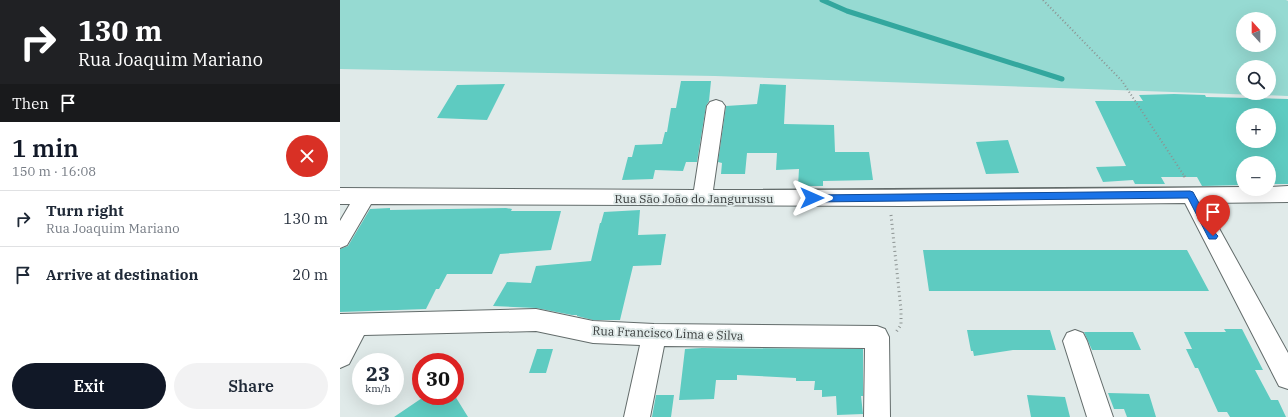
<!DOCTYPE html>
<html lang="en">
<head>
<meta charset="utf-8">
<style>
	body { margin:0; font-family:"IBM Plex Serif",serif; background:#f2f2f3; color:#1f2937; height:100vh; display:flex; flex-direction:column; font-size:15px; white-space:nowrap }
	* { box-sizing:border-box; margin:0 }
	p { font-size:13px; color:#747a83 }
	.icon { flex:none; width:22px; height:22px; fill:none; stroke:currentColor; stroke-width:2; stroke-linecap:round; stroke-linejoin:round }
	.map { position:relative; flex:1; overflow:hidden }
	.side { display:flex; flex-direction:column; background:#fff; width:340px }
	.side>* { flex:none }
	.top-card { background:#202124; color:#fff; overflow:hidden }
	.needle { width:26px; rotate:339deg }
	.fabs { position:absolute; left:896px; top:12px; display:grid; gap:8px }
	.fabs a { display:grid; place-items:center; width:40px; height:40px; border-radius:50%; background:#fff; box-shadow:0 4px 16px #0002; font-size:20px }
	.speed { position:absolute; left:12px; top:353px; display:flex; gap:8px; font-size:20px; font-weight:700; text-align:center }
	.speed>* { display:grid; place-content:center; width:52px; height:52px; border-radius:50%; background:#fff; box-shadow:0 4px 16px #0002; line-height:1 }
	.speed small { font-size:10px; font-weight:400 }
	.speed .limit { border:6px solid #d22; background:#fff; color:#111 }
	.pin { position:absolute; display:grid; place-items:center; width:34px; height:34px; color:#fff; margin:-41px -17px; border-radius:50% 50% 50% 0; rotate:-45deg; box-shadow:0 0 4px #0007 }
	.pin .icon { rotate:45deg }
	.me { position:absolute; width:44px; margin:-22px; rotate:90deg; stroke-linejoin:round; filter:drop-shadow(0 0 3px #0008) }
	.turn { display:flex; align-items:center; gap:14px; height:84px; padding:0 12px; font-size:18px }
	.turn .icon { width:52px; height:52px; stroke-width:2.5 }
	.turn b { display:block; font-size:28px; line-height:34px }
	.then { display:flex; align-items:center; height:38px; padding:0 12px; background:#0003; gap:8px; font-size:15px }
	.round { display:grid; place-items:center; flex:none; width:42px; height:42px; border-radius:21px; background:#f2f2f3 }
	.summary { display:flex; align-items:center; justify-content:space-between; height:68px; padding:0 12px }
	h1 { font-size:24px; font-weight:600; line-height:30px; color:#111827 }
	.cta { display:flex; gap:8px; margin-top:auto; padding:8px 12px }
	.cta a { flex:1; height:46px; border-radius:24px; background:#111827; color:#fff; font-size:16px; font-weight:600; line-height:46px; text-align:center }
	.cta a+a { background:#f2f2f3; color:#1f2937 }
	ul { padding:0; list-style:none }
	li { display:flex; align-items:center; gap:12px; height:56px; padding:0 12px; border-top:1px solid #e0e1e3 }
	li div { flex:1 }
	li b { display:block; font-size:15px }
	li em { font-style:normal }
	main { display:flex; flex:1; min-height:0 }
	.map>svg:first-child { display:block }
	.green { fill:#96dad2; fill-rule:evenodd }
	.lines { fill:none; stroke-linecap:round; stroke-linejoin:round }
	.stream { stroke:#33a79e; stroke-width:5 }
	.building { fill:#5ecbc1; fill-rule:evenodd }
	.street-casing { stroke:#636c6b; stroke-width:2 }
	.path-far1 { stroke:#8c9392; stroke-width:2; stroke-dasharray:1 2.5; stroke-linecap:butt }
	.path { stroke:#8c9392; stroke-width:3; stroke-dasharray:1 3.5; stroke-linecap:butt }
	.street { fill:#fff; fill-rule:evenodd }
	.route { fill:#1a73e8; stroke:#114b97 }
	.labels { text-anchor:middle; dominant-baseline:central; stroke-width:4; stroke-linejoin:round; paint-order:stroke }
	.street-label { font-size:12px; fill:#393d3d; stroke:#e0eae9 }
</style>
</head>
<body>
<main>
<section class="side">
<div class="top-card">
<div class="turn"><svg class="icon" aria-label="right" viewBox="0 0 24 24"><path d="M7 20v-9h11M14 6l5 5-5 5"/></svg><div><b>130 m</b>Rua Joaquim Mariano</div></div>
<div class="then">Then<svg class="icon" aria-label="arrive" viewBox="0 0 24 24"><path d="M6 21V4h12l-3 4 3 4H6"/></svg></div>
</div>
<div class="summary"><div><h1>1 min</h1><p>150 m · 16:08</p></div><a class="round" style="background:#d93025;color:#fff"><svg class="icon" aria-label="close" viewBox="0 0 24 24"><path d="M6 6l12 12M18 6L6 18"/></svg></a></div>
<ul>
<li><svg class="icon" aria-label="right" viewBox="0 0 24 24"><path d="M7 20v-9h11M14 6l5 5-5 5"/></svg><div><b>Turn right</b><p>Rua Joaquim Mariano</p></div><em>130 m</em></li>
<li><svg class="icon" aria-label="arrive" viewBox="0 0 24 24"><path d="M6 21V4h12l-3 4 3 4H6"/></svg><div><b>Arrive at destination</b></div><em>20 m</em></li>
</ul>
<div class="cta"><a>Exit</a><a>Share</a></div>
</section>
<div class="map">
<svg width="948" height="417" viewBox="0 0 948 417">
	<rect width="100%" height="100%" fill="#e0eae9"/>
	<!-- green -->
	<path class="green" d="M0,0H946L948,1V96L375,76L0,69ZM903,19H929V45H903ZM903,67H929V93H903Z"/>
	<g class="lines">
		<!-- stream -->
		<path class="stream" d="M482,0L507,11L722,79"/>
	</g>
	<!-- building -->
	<path class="building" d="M341,81H371L369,101L366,106L357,162H346L343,171L315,170L313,179L282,180L288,157H292L295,145L322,144L325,132H327L331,108H336Z
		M165,84L147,120L97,118L117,85Z
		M420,84L446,85L444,124L494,125L495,152H529L533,180L483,181V186H458L459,169L436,170L437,153H407L405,174H381L382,163L378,162L386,106L417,104Z
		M834,94L865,95L866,97L948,99V184H929V163H903V185L862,186L857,177H821L825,184H795L793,180L763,182L756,167L786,166L755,101H803L799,95ZM903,115H929V141H903Z
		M668,140L679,173L646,174L636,142Z
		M50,208V210L166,208L172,209L171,211H221L211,250L160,254L152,274H107L99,289H96L86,309L0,312V249L8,246L30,209Z
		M300,210L298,235L326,234L321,265L293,266L280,320H253L237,316V315H232L196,308L153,306L167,282L191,283L196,266L251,261L260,223H261L264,212Z
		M583,250H847L869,291H589Z
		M884,329H902L923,370H915L931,400H938L946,417H890L887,412H878L858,368H855L846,349H852L844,332H886Z
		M627,330H710L716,350H673L634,356L633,351H631Z
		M744,332H793L801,350H752Z
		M362,348L523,349V396H521L523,414L497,415L496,396L482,397V390H474L475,381H456V378L397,375V380H376L374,399L339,400L345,349Z
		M197,349H213L206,373H189Z
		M768,393L809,394L816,417H787L784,409H774Z
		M316,395H334L331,417H312Z
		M687,395L725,397L730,417H691Z
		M85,396H115L128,417H54Z"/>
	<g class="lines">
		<defs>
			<path id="street" d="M376,100L382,102L385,106L373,190C550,190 727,189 903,187V189H929V187L948,186V202L865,203L948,353V389L939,386L845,203L566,206L31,204L7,245L0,248V221L10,204H0V188L354,190L367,106L370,102Z
				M196,309L253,321L314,324L537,326L545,329L549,337L550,417H524L525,348L324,346L310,417H284L300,345L253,343L196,331L24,335L9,364L0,368V314Z
				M735,330L743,333L747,341L773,417H747L723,341L727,333Z"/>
		</defs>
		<!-- street casing -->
		<use href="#street" class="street-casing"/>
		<!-- path-far1 -->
		<path class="path-far1" d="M703,0L782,81L845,177"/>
		<!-- path -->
		<path class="path" d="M844,176L845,178
			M551,215L561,310V325L556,332"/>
		<!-- street -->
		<use href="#street" class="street"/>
	</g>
	<!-- route -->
	<path class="route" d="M850,191L853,192L876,234L878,236L876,239H869L848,198L472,202L467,198L472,195Z"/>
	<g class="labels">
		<!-- street labels -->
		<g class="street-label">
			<text x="354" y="198">Rua São João do Jangurussu</text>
			<text transform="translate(328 333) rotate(2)">Rua Francisco Lima e Silva</text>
		</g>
	</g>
</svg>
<div class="fabs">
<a><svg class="needle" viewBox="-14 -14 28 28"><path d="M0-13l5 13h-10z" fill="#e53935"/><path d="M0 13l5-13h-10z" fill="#747a83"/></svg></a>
<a><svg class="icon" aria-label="search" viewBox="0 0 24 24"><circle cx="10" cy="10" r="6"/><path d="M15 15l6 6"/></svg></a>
<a>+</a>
<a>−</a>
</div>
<div class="speed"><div>23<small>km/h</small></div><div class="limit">30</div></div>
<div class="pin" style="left:873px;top:236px;background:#d93025"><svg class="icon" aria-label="arrive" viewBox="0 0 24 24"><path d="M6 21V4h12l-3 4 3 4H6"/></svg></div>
<svg class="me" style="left:472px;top:198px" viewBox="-20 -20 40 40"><path d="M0-17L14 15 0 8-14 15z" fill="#1a73e8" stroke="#fff" stroke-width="4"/></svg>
</div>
</main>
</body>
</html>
